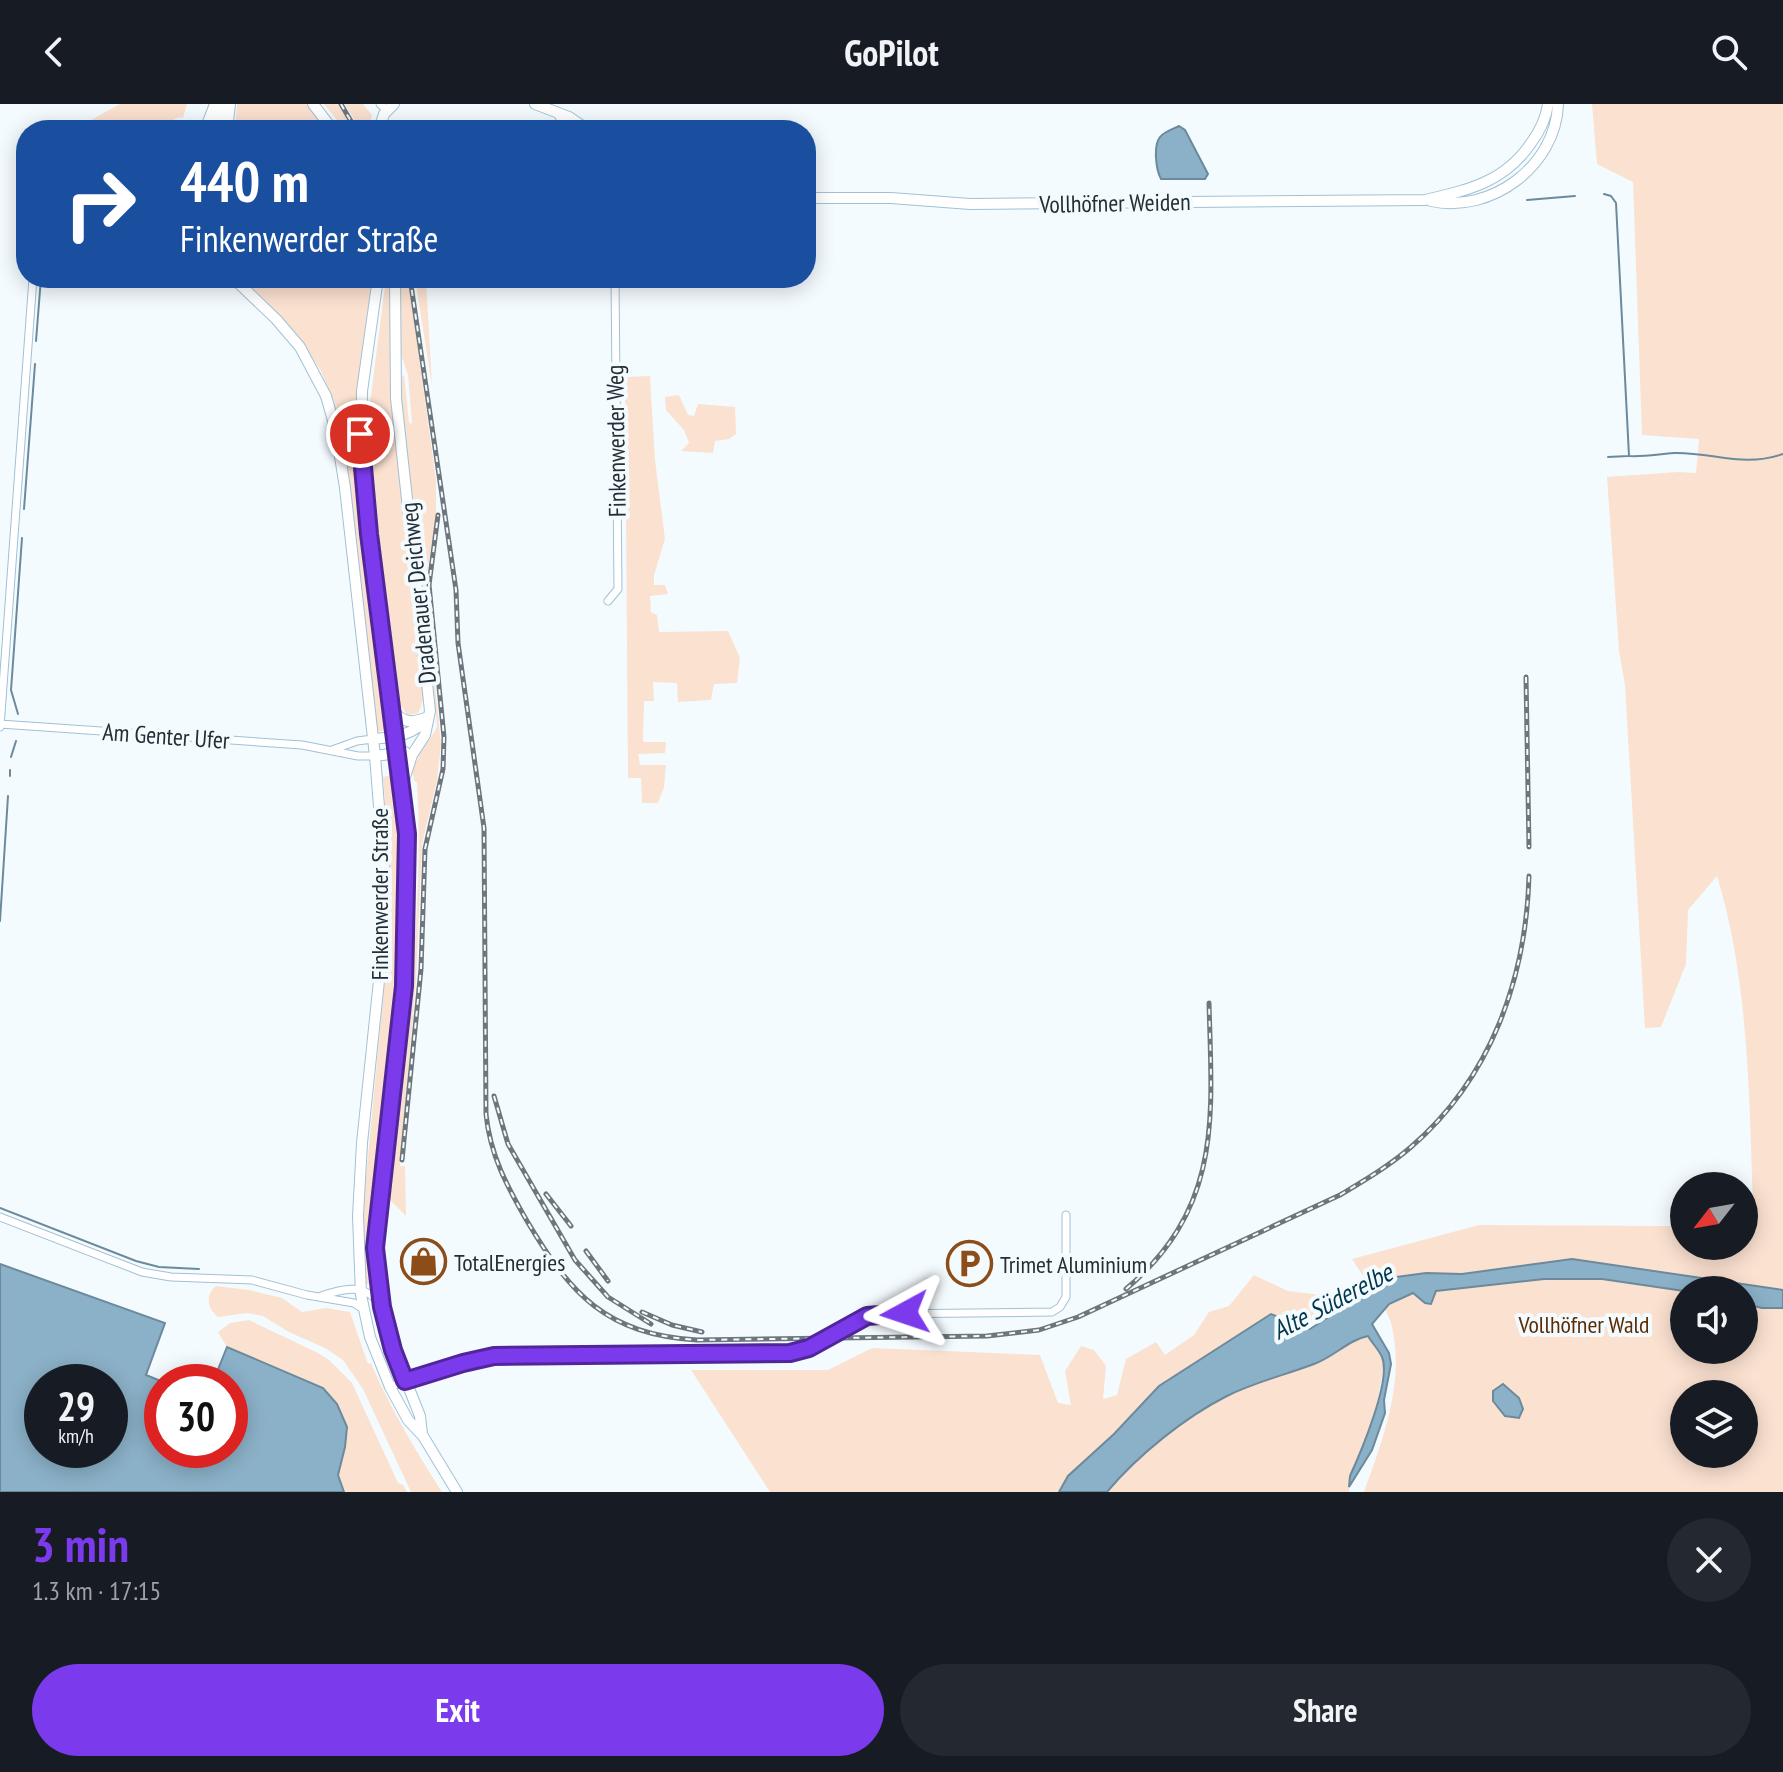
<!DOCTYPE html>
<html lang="en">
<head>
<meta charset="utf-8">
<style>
	body { margin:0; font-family:"PT Sans Narrow",sans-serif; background:#242831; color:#f1f3f6; height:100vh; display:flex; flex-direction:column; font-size:30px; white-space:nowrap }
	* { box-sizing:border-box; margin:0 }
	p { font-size:26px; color:#9ea1a6 }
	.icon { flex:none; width:44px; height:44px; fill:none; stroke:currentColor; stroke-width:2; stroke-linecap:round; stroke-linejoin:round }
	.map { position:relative; height:1388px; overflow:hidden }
	.panel { display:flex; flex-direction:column; background:#171b24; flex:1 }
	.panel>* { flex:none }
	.guide { position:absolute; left:16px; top:16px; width:800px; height:168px; border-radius:32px; box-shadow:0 4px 20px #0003; background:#1a4fa0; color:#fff; overflow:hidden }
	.needle { width:52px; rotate:239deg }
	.fabs { position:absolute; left:1670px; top:1068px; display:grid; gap:16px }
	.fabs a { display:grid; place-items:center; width:88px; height:88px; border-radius:50%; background:#171b24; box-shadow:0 4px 20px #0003; font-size:40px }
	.speed { position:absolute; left:24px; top:1260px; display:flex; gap:16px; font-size:40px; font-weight:700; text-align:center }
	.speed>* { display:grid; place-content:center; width:104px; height:104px; border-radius:50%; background:#171b24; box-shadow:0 4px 20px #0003; line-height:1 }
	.speed small { font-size:20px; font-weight:400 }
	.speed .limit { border:12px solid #d22; background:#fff; color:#111 }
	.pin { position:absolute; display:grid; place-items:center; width:68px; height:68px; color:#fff; margin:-34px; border:4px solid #fff; border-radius:50%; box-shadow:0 2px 8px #0007 }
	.me { position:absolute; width:88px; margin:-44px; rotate:265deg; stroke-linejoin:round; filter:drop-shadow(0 0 6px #0008) }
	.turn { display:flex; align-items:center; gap:28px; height:168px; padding:0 32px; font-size:36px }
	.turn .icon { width:104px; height:104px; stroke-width:2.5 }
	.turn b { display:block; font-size:56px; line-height:68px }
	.round { display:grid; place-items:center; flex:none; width:84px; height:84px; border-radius:42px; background:#242831 }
	.head { display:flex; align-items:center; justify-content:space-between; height:136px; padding:0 32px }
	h1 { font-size:48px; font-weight:700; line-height:60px; color:#7c3aed }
	.button { display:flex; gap:16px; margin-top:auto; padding:16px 32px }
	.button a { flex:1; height:92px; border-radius:48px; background:#7c3aed; color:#fff; font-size:32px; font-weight:700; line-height:92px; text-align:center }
	.button a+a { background:#242831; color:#f1f3f6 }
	header { display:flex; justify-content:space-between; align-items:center; height:104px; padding:0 32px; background:#171b24; font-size:36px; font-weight:700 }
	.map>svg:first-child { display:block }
	.green { fill:#fbe1d0; fill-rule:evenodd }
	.water { fill:#8bb1c8; stroke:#6c8a9c; stroke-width:2; fill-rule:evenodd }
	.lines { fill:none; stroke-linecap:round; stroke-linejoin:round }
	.stream { stroke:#6c8a9c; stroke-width:2 }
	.minor-casing { stroke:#a1c1d4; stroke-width:9 }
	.secondary-casing { stroke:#a1c1d4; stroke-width:12 }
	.minor { stroke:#fff; stroke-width:7 }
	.secondary { stroke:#fff; stroke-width:10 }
	.rail-casing { stroke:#6c767c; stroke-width:5 }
	.rail { stroke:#f4fbff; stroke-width:2; stroke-dasharray:6; stroke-linecap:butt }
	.route-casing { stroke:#51269a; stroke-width:20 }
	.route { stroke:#7c3aed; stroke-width:14 }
	.labels { text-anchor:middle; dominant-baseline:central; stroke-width:8; stroke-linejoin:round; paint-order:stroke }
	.street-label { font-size:24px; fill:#222f36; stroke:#f4fbff }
	.poi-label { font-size:24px; fill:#222f36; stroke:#f4fbff; text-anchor:start }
	.park-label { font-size:24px; fill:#5b2d06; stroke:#f4fbff }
	.water-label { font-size:26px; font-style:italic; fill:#02374e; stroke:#f4fbff }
</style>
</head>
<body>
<header><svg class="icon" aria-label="back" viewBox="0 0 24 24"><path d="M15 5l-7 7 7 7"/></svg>GoPilot<svg class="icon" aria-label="search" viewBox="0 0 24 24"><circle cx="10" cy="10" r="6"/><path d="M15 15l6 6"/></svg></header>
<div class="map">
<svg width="1783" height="1388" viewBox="0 0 1783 1388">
	<rect width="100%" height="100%" fill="#f4fbff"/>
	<!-- green -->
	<path class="green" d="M120,0H187L183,14L179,13L156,26H87L91,16Z
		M237,0H306L328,26H235Z
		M324,0H338L354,26H345Z
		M345,0H363L372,11L369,26H360Z
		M1592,0H1783V1388H1364C1383,1335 1406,1276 1391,1219C1385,1200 1363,1173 1352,1155L1479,1121L1671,1122L1684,1119V1142H1744V1104L1753,1101C1749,992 1749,877 1717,772L1688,806L1686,860L1661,923L1645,924L1625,581L1619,547L1607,373L1678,368L1696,369L1699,335L1642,331L1633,78L1597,60ZM1684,1186H1744V1246H1684ZM1684,1290H1744V1350H1684Z
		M240,174H373L356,313L357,365L384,574L386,623L383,627H377L347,355L334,297L321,267L298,232Z
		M386,174H391L419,529C415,552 430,591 418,609L407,611L400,600L370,359L369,307Z
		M400,174H408L436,376V411L424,489L401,303L402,274L404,270L409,319L412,320L408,271L400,247Z
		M415,174H426L432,282Z
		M650,272L655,356L665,435L654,471V481H665L668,490L650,492L651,508L657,511L659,528L728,527L740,554L737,579L714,580L711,596L678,598L677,579L653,578L654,597H644L643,638H666L665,649L638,650L640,661H666L664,683L658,699H642L641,674H628L625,273Z
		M679,291L688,311L694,312L698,300L735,303L736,330L729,335L715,337L713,349L681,347L689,339L684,326L666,306L665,293Z
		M431,552H432L441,641L437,677L422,740L416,878L400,1062H405L406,1112L388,1094C392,1064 394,1033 398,1003C411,895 423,786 417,678L414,677L412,665L419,653L417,650L430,635L437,623Z
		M392,671L401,739V850L371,1123L372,1175L368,1181L365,1178L363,1105L388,842V734L383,673Z
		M1254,1171L1288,1187L1353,1195L1307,1222L1271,1210L1159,1282L1114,1330L1068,1372L1059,1388H770L691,1266H828L872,1244L1040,1251L1058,1299L1071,1301L1065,1267L1081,1242L1094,1246L1106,1262L1103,1295L1117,1291L1126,1255L1156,1238L1165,1251L1194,1231L1209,1208L1229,1202Z
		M216,1182L249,1186L282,1194L302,1208L326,1204L350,1208L368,1260L371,1259C389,1302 417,1349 442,1388H411L363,1285L343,1256L325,1244L289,1228L263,1212L247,1209L218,1213C207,1205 205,1191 216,1182Z
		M249,1216L318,1249L329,1256L352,1279L398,1379L403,1381L407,1388H344L338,1371L345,1343L323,1284L227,1243L218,1228L230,1219Z
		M1368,1232L1383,1254V1265L1375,1312L1350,1372L1349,1388H1107C1137,1352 1185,1313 1227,1292C1255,1278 1285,1271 1314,1260C1334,1252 1348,1236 1368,1232Z"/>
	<!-- water -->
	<path class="water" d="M1179,22L1185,26L1208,70L1205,75H1161C1156,66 1153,42 1160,33C1164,28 1173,25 1179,22Z
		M1572,1155L1783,1186V1204H1762L1744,1200V1186L1684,1187L1602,1175H1544L1436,1187L1431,1200L1425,1199L1413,1189L1389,1200L1372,1220L1389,1249L1391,1260L1384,1296L1385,1309L1372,1346L1349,1383L1350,1372C1360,1350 1392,1276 1382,1253C1379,1246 1372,1239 1368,1232C1348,1236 1334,1253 1314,1260C1285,1271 1255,1278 1227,1292C1185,1313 1137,1352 1107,1388H1059L1068,1372L1114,1330L1159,1282L1271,1210L1310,1225L1389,1174L1426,1169L1462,1170Z
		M0,1160L165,1219L146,1271L163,1278L162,1346H230V1278H213L227,1243L323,1284L337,1300L347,1323L345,1343L338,1371L344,1388H0ZM42,1278H110V1346H42Z
		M1503,1280L1519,1294L1523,1305L1519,1314L1505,1312L1493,1297V1287Z"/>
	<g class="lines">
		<!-- stream -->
		<path class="stream" d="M1604,90L1611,92L1616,99L1629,352C1644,353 1659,350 1674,349C1714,348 1742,364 1783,350
			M1527,96L1575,92
			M36,237L41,174
			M1608,353L1628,352
			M24,405L35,260
			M18,610L11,586L22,434
			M11,653L16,637
			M10,672V666
			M0,817L8,692
			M0,1104L136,1157L159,1163L199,1165"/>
		<defs>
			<path id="minor" d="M380,0L387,6
				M608,497L618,485L615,174
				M0,620L302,641L358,652H375
				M0,623L33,174
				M332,646L357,637L373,635
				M0,1113L142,1168L171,1173L252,1176L307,1191L354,1199L363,1205
				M321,1192C344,1184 365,1179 381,1201
				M390,1283L436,1266L494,1252L790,1249C824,1245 847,1215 880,1210L1052,1208L1060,1203L1066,1193V1111"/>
			<path id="secondary" d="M313,0L333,26
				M535,0L569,13L588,26
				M560,12L573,26
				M205,26L215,0
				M217,26L220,0
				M227,26L230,0
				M379,26L384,10L394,0
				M806,94H891L970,100L1425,96C1468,86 1505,78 1531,39C1540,27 1546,15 1548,0
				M1431,97C1491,110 1556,62 1558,0
				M233,174L276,215L300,243L326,292L336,327L345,384L375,652L384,765L380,867L362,1039L358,1112L361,1191L370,1233L390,1283L408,1316L423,1332L457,1388
				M378,174L362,287L361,353L404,691L408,768L404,882L375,1144L380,1189L389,1234L420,1312L422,1330
				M395,174L396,294L430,607L425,631L412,651L404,676
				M393,606C403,620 413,619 428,613
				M373,635C396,633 412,632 428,614
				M375,652L405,648"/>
		</defs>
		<!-- minor casing -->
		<use href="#minor" class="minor-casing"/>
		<!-- secondary casing -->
		<use href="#secondary" class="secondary-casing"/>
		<!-- minor -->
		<use href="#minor" class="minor"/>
		<!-- secondary -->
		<use href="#secondary" class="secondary"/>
		<defs>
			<path id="rail" d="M341,0L356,26
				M410,174L456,486L458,539L484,724L486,1010C490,1051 507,1082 527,1117C571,1191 606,1230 697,1236L987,1232L1039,1226L1078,1213L1340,1091C1365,1076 1389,1062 1411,1043C1491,974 1526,875 1529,772
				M1526,573L1529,743
				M494,992L508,1040L575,1156L608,1193L651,1220
				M402,1056L421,865L425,745L443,665L444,633L429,481L438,411
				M546,1090L571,1122
				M586,1147L608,1177
				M1126,1185C1223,1103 1212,1013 1209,899
				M642,1208L672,1221L702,1228"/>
		</defs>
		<!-- rail casing -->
		<use href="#rail" class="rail-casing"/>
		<!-- rail -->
		<use href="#rail" class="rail"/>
	</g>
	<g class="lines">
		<defs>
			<path id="route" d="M360,330L369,430L407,730L404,882L375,1144L382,1203L393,1246L405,1277L463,1259L494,1252L790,1249L809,1244L867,1212L905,1209"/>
		</defs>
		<!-- route casing -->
		<use href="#route" class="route-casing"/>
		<!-- route -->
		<use href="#route" class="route"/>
	</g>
	<!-- icons -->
	<defs>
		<symbol id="shop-ring" viewBox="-11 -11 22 22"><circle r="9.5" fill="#f4fbff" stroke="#8d4d18" stroke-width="1.5"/><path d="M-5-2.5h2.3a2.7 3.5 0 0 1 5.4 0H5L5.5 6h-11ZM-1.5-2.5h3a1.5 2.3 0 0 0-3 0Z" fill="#8d4d18"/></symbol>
		<symbol id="parking-ring" viewBox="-11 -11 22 22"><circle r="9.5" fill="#f4fbff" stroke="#8d4d18" stroke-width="1.5"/><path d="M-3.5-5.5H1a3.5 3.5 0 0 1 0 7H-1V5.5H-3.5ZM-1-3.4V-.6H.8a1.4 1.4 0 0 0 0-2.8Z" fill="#8d4d18"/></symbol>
	</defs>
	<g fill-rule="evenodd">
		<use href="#shop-ring" x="398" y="1132" width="51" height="51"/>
		<use href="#parking-ring" x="944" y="1134" width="51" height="51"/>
	</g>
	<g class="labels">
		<!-- street labels -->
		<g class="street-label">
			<text transform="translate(1115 99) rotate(-1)">Vollhöfner Weiden</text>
			<text transform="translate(616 337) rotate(-91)">Finkenwerder Weg</text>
			<text transform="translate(418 489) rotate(-96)">Dradenauer Deichweg</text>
			<text transform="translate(166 632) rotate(4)">Am Genter Ufer</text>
			<text transform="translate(379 790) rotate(-90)">Finkenwerder Straße</text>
		</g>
		<!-- poi labels -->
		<g class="poi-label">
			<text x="454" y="1158">TotalEnergies</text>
			<text x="1000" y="1160">Trimet Aluminium</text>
		</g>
		<!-- park labels -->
		<g class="park-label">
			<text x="1584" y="1220">Vollhöfner Wald</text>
		</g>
		<!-- water labels -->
		<g class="water-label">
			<text transform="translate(1332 1197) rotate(-28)">Alte Süderelbe</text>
		</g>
	</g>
</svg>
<div class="fabs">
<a><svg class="needle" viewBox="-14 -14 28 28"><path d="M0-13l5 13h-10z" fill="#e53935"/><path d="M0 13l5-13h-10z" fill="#9ea1a6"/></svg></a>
<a><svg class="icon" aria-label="sound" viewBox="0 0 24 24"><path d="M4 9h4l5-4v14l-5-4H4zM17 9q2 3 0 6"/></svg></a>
<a><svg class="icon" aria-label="layers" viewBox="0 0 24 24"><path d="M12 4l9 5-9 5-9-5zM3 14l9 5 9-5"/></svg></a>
</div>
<div class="speed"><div>29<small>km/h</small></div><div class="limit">30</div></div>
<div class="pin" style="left:360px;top:330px;background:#d93025"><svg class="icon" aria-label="arrive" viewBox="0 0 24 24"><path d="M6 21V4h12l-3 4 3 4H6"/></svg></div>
<svg class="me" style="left:905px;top:1209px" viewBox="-20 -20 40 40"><path d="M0-17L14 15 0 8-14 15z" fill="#7c3aed" stroke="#fff" stroke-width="4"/></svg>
<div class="guide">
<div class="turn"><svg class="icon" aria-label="right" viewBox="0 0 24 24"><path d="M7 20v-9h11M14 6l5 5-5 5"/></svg><div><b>440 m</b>Finkenwerder Straße</div></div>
</div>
</div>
<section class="panel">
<div class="head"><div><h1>3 min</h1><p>1.3 km · 17:15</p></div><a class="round"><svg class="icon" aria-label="close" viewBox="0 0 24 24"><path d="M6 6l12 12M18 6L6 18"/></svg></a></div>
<div class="button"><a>Exit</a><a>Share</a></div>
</section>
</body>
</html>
